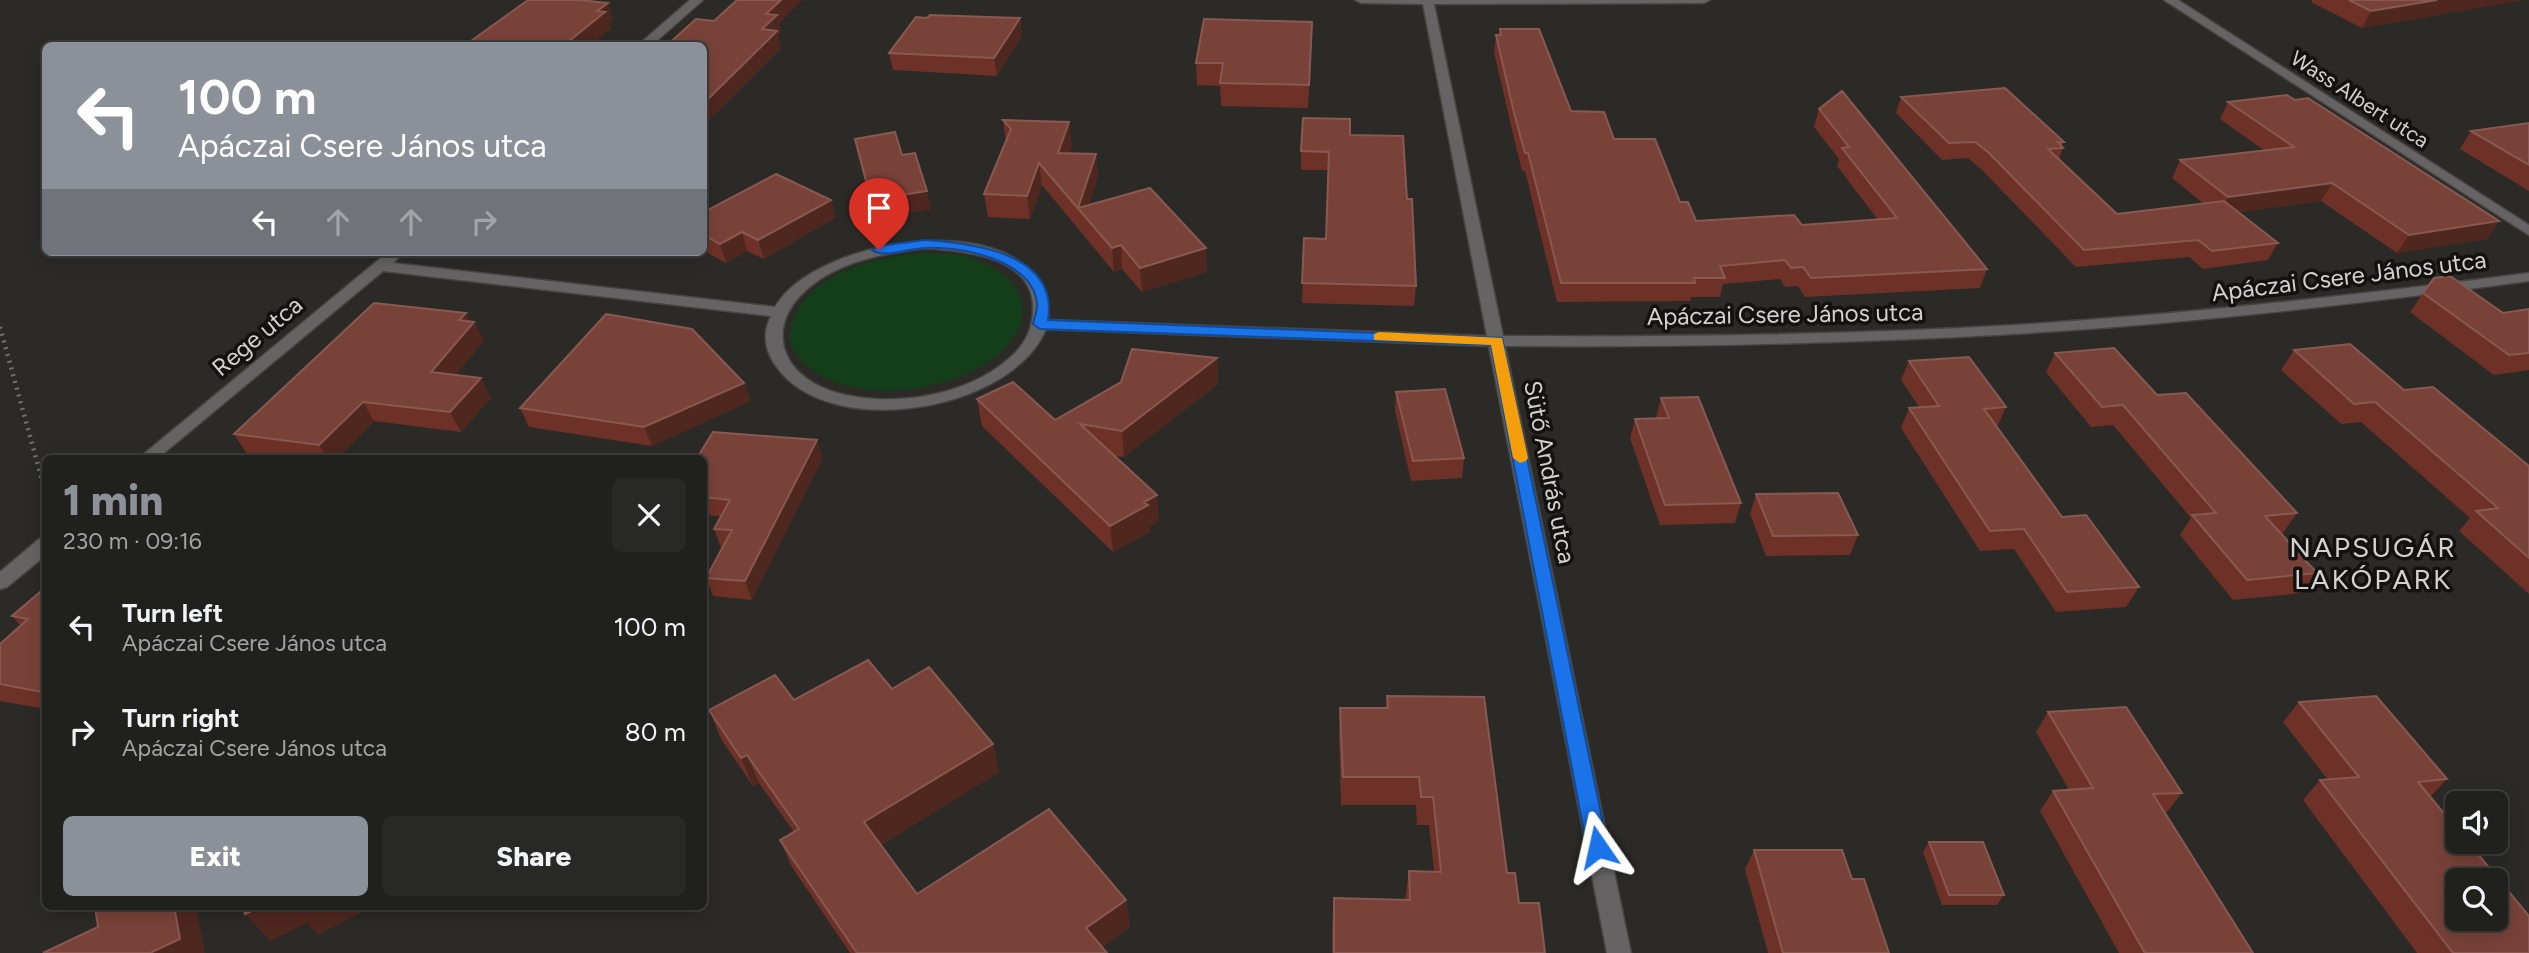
<!DOCTYPE html>
<html lang="en">
<head>
<meta charset="utf-8">
<style>
	body { margin:0; font-family:Figtree,sans-serif; background:#282826; color:#f1f3f6; height:100vh; display:flex; flex-direction:column; font-size:26px; white-space:nowrap }
	* { box-sizing:border-box; margin:0 }
	p { font-size:23px; color:#a2a3a4 }
	.icon { flex:none; width:38px; height:38px; fill:none; stroke:currentColor; stroke-width:2; stroke-linecap:round; stroke-linejoin:round }
	.map { position:relative; flex:1; overflow:hidden }
	.drawer { position:absolute; left:42px; top:455px; width:665px; height:455px; display:flex; flex-direction:column; background:#20201d; border-radius:10px; box-shadow:0 4px 18px #0003,0 0 0 2px #3d3e3b }
	.drawer>* { flex:none }
	.hud { position:absolute; left:42px; top:42px; width:665px; height:214px; border-radius:10px; box-shadow:0 4px 18px #0003,0 0 0 2px #3d3e3b; background:#8c9099; color:#fff; overflow:hidden }
	.controls { position:absolute; left:2445px; top:791px; display:grid; gap:14px }
	.controls a { display:grid; place-items:center; width:63px; height:63px; border-radius:10px; background:#20201d; box-shadow:0 4px 18px #0003,0 0 0 2px #3d3e3b; font-size:35px }
	.pin { position:absolute; display:grid; place-items:center; width:60px; height:60px; color:#fff; margin:-72px -30px; border-radius:50% 50% 50% 0; rotate:-45deg; box-shadow:0 0 7px #0007 }
	.pin .icon { rotate:45deg }
	.me { position:absolute; width:77px; margin:-38px; rotate:349deg; stroke-linejoin:round; filter:drop-shadow(0 0 5px #0008) }
	.turn { display:flex; align-items:center; gap:24px; height:147px; padding:0 21px; font-size:32px }
	.turn .icon { width:91px; height:91px; stroke-width:2.5 }
	.turn b { display:block; font-size:49px; line-height:60px }
	.lanes { display:flex; align-items:center; height:66px; padding:0 21px; background:#0003; justify-content:center; gap:35px; direction:ltr }
	.lanes .off { opacity:.35 }
	.round { display:grid; place-items:center; flex:none; width:74px; height:74px; border-radius:10px; background:#282826 }
	.head { display:flex; align-items:center; justify-content:space-between; height:119px; padding:0 21px }
	h1 { font-size:42px; font-weight:800; line-height:52px; color:#8c9099 }
	.cta { display:flex; gap:14px; margin-top:auto; padding:14px 21px }
	.cta a { flex:1; height:80px; border-radius:10px; background:#8c9099; color:#fff; font-size:28px; font-weight:800; line-height:80px; text-align:center }
	.cta a+a { background:#282826; color:#f1f3f6 }
	ul { padding:0; list-style:none }
	li { display:flex; align-items:center; gap:21px; height:105px; padding:0 21px }
	li div { flex:1 }
	li b { display:block; font-size:26px }
	li em { font-style:normal }
	.map>svg:first-child { display:block }
	.green { fill:#143e19 }
	.lines { fill:none; stroke-linecap:round; stroke-linejoin:round }
	.minor-casing { stroke:#464542; stroke-width:3 }
	.path { stroke:#72716f; stroke-width:4.5; stroke-dasharray:2 5; stroke-linecap:butt }
	.minor { fill:#656363; fill-rule:evenodd }
	.wall { fill:#6e3127 }
	.shaded-wall { fill:#4e271f }
	.building { fill:#794239; stroke:#875951; stroke-width:2; fill-rule:evenodd }
	.route { fill:#1a73e8; stroke:#114b97; stroke-width:2 }
	.slow { fill:#f59e0b }
	.labels { text-anchor:middle; dominant-baseline:central; stroke-width:7; stroke-linejoin:round; paint-order:stroke }
	.far-street-label { font-size:21px; fill:#d3d2d1; stroke:#131211 }
	.street-label { font-size:24px; fill:#d3d2d1; stroke:#131211 }
	.quarter-label { font-size:28px; letter-spacing:2px; fill:#d3d2d1; stroke:#131211 }
</style>
</head>
<body>
<div class="map">
<svg width="2529" height="953" viewBox="0 0 2529 953">
	<rect width="100%" height="100%" fill="#2b2a27"/>
	<!-- green -->
	<path class="green" d="M923,253C935,254 949,253 960,255C1008,266 1047,303 1005,348C960,396 833,412 794,351C787,341 790,326 795,315C818,269 876,258 923,253Z"/>
	<g class="lines">
		<defs>
			<path id="minor" d="M690,0H703L651,46H637Z
				M1355,0H1710L1704,3L1434,4L1503,336C1674,337 1844,335 2015,325C2187,314 2358,295 2529,273V281C2358,304 2186,324 2013,334C1844,344 1674,347 1505,346L1631,953H1607L1489,346L1046,329C1012,412 828,442 776,366C765,351 762,333 771,316L383,271L158,458H139L388,252H404L393,263L775,307C821,230 1054,204 1048,320L1487,336L1423,4L1361,3ZM925,248C965,251 1034,256 1033,309C1033,326 1027,340 1016,352C975,394 901,407 846,395C778,381 758,321 819,280C850,259 888,253 925,248Z
				M2164,0H2178L2529,225V235Z
				M46,538V555L7,587L0,589V572L39,539Z"/>
		</defs>
		<!-- minor casing -->
		<use href="#minor" class="minor-casing"/>
		<!-- path -->
		<path class="path" d="M0,327L42,480L46,483"/>
		<!-- minor -->
		<use href="#minor" class="minor"/>
	</g>
	<!-- wall -->
	<path class="wall" d="M737,0H802L779,23L781,32L778,35L781,48L707,122L704,121V46L714,21Z
		M2312,0H2523L2362,28L2311,2Z
		M927,18H1020L1022,36L997,76L893,70L889,53Z
		M1312,22L1308,108L1221,106L1220,86L1197,85L1196,63Z
		M1500,29L1571,111L1614,139L1680,202L1696,221L1802,225L1878,220L1837,166L1839,159L1814,127L1819,109L1987,269L1980,288L1805,297L1798,286L1785,287L1780,279L1723,284L1720,297H1691L1690,301L1557,302L1525,171H1522L1512,130L1494,52L1496,35H1499Z
		M1901,97L2064,142L2062,146L2063,148L2059,159L2117,214L2204,204L2172,178L2180,160L2265,151L2220,119L2228,102L2499,221L2487,239L2397,253L2321,201L2239,212L2278,243L2268,260L2203,269L2189,257L2076,267L1982,170L1968,158L1942,160L1896,113Z
		M1003,120L1072,145L1069,153L1096,154L1098,177L1089,205L1207,272L1142,292L1122,269L1114,272L1042,185L1030,219L988,217L984,194L1006,141Z
		M2529,123V191L2460,149L2471,131Z
		M1350,135L1407,199L1416,286L1414,306L1302,303L1304,238L1326,239L1328,170H1301V151Z
		M855,139L931,209L875,219Z
		M831,200L835,218L764,259L747,251L726,263L704,251V212Z
		M2423,293L2503,313L2529,309V370L2494,375L2410,312Z
		M466,313L470,322H474L484,341L455,375L491,398L461,432L374,421L338,458H284L247,454L234,434Z
		M2294,350L2404,390L2529,466V594L2459,531L2470,518L2361,422L2341,424L2281,370Z
		M2055,353L2157,395L2297,513L2283,533H2281L2317,573L2302,593L2233,600L2180,535L2191,518L2113,425L2091,427L2046,372Z
		M1217,358L1218,384L1124,457L1115,456L1157,495L1159,521L1149,527L1150,532L1113,552L982,426L977,399L1055,420Z
		M1909,361L2006,407L1997,427L2062,517L2139,587L2126,607L2056,612L2014,549L1980,551L1901,428L1909,408L1919,407L1901,380Z
		M744,383L750,401L652,446L529,427L520,408Z
		M1396,392L1464,458L1462,478L1411,481L1395,411Z
		M1661,398L1741,503L1735,523L1660,525L1630,438L1635,419L1656,418Z
		M704,458H823L752,600L713,596L706,578L723,547H721L714,529L720,516L704,515Z
		M1756,494L1858,535L1850,555L1766,556L1750,514Z
		M46,587V709L0,701V644L21,626L12,616Z
		M892,689L993,744L999,772L881,845L917,894L1126,900L1130,927L1102,947L1107,953H850L792,867L780,840L794,832L759,783L753,786L721,739L709,710Z
		M1387,696L1507,873L1519,903L1545,953H1332V925L1334,898L1405,900L1409,871H1434L1429,825H1417L1416,805H1341L1339,736L1340,708H1386Z
		M2299,702L2447,779L2430,797L2529,953H2417L2303,800L2320,780H2328L2283,722Z
		M2048,712L2182,793L2167,812H2164L2253,953H2119L2040,811L2053,791L2069,790L2036,732Z
		M1929,842L2004,895L1997,905H1942L1923,852Z
		M1754,850L1852,879L1889,953H1768L1745,869Z"/>
	<!-- shaded-wall -->
	<path class="shaded-wall" d="M781,0H802L779,23L781,32L778,35L781,48L707,122L704,108V103L762,29L766,14Z
		M2437,0H2523L2362,28L2371,11Z
		M608,3L613,20L609,23L611,29L591,46H563L597,11Z
		M1020,18L1022,36L997,76L994,58Z
		M1069,122L1072,145L1061,176L1058,153Z
		M1096,154L1098,177L1085,217L1078,208Z
		M1039,163L1042,185L1030,219L1027,196Z
		M2332,183L2321,201L2219,215L2228,197Z
		M927,191L931,209L875,219L871,200Z
		M831,200L835,218L764,259L758,240Z
		M2499,221L2487,239L2397,253L2409,235Z
		M742,232L747,251L726,263L720,244Z
		M1121,245L1122,269L1114,272L1112,248Z
		M1206,248L1207,272L1142,292L1140,268Z
		M466,313L472,325L474,322L484,341L441,392L431,372L459,320Z
		M1217,358L1218,384L1124,457L1122,431Z
		M481,378L491,398L461,432L450,412Z
		M744,383L750,401L652,446L644,427Z
		M363,402L374,421L338,458H328L319,445Z
		M817,440L823,458L752,600L745,581Z
		M1157,495L1159,521L1149,527L1150,532L1113,552L1110,526L1144,502Z
		M993,744L999,772L874,849L864,822Z
		M747,755L759,783L753,786L741,758Z
		M1126,900L1130,927L1093,953L1086,928Z
		M174,906H196L205,953H150Z
		M262,906H374L318,935L307,923L270,941L245,914Z"/>
	<!-- building -->
	<path class="building" d="M528,0H579L608,3L597,11L605,12L563,46H464Z
		M737,0H781L766,14L777,15L762,29L777,31L704,103V46H666L696,19L714,21Z
		M2349,0H2437L2371,11Z
		M930,15L1020,18L994,58L889,53L916,17L927,18Z
		M1204,19L1312,22L1309,85L1220,83L1223,63H1196Z
		M1500,29H1539L1571,111L1604,112L1614,139H1655L1680,202H1688L1696,221L1794,215L1802,225L1897,218L1842,148L1849,147L1819,109L1842,91L1987,269L1811,278L1803,267L1791,268L1785,260L1720,266L1725,278H1694L1695,283H1561L1528,153H1525L1514,113L1496,35H1501Z
		M2005,88L2064,142H2058L2063,148L2048,149L2117,214L2224,201L2278,243L2212,251L2198,240L2084,250L1989,153L1975,142L1949,143L1901,97Z
		M2287,95L2295,100L2308,98L2499,221L2409,235L2332,183L2228,197L2180,160L2294,147L2228,102Z
		M1303,118L1350,119V135L1403,136L1407,199H1412L1416,286L1302,283L1304,238L1326,239L1329,152L1301,151Z
		M1003,120L1069,122L1058,153L1096,154L1078,208L1150,188L1206,248L1140,268L1121,245L1112,248L1039,163L1027,196L984,194L1011,129Z
		M2529,123V165L2471,131Z
		M895,132L902,155L915,153L927,191L871,200L855,139Z
		M776,174L831,200L758,240L742,232L720,244L704,235V212Z
		M2450,276L2503,313L2529,309V353L2509,355L2423,293L2434,278Z
		M374,303L466,313L459,320L474,322L431,372L481,378L450,412L363,402L319,445L234,434Z
		M606,314L692,329L744,383L644,427L520,408Z
		M2350,344L2404,390L2433,387L2529,466V558L2476,511L2498,508L2375,402L2354,404L2294,350Z
		M2114,348L2157,395L2186,393L2297,513L2265,516L2317,573L2247,580L2192,515L2216,513L2123,405L2102,407L2055,353Z
		M1132,349L1217,358L1122,431L1080,424L1157,495L1144,502L1148,505L1110,526L977,399L1013,382L1055,420L1121,382Z
		M1969,357L2006,407L1984,409L2062,517L2086,515L2139,587L2067,592L2024,529L1990,531L1909,408L1939,406L1909,361Z
		M1445,389L1464,458L1413,461L1396,392Z
		M1698,397L1741,503L1665,505L1635,419L1669,418L1661,398Z
		M713,432L817,440L745,581L706,578L732,530L714,529L730,500L704,497V458H697Z
		M1838,493L1858,535L1773,536L1756,494Z
		M46,587V688L42,692L0,684V644L28,619L12,616Z
		M868,660L892,689L929,667L993,744L864,822L917,894L1049,809L1126,900L1086,928L1107,953H857L780,840L799,829L747,755L741,758L709,710L775,675L794,700Z
		M1387,696L1484,697L1507,873H1515L1519,903H1539L1545,953H1334V898L1410,900L1409,871L1441,872L1433,797H1421L1419,777H1343L1340,708H1388Z
		M2376,696L2447,779L2418,782L2457,829V842H2468L2529,916V953H2453L2320,780L2359,777L2299,702ZM2457,880H2496V919H2457Z
		M2126,707L2182,793L2153,794L2253,953H2145L2053,791L2093,788L2048,712Z
		M1929,842H1983L2004,895H1949Z
		M1754,850H1842L1852,879H1864L1889,953H1783Z
		M95,906H174L180,939L150,953H43L98,927Z
		M243,906H262L245,914Z"/>
	<!-- route -->
	<path class="route" d="M925,240C973,243 1059,253 1048,320L1502,338L1608,847L1605,853L1598,856L1590,853L1587,847L1491,345L1040,329L1033,324C1034,318 1038,309 1037,303C1032,259 959,246 925,248C910,248 884,259 872,250L879,246Z"/>
	<!-- slow -->
	<path class="slow" d="M1379,332L1502,338L1528,458L1526,461L1520,463L1513,458L1491,345L1374,340V334Z"/>
	<g class="labels">
		<!-- far-street labels -->
		<g class="far-street-label">
			<text transform="translate(2360 99) rotate(33)">Wass Albert utca</text>
		</g>
		<!-- street labels -->
		<g class="street-label">
			<text transform="translate(2349 276) rotate(-7)">Apáczai Csere János utca</text>
			<text transform="translate(1785 314) rotate(-1)">Apáczai Csere János utca</text>
			<text transform="translate(257 336) rotate(-40)">Rege utca</text>
			<text transform="translate(1550 472) rotate(79)">Sütő András utca</text>
		</g>
		<!-- quarter labels -->
		<g class="quarter-label">
			<text x="2373" y="547">NAPSUGÁR<tspan x="2373" dy="32">LAKÓPARK</tspan></text>
		</g>
	</g>
</svg>
<div class="controls">
<a><svg class="icon" aria-label="sound" viewBox="0 0 24 24"><path d="M4 9h4l5-4v14l-5-4H4zM17 9q2 3 0 6"/></svg></a>
<a><svg class="icon" aria-label="search" viewBox="0 0 24 24"><circle cx="10" cy="10" r="6"/><path d="M15 15l6 6"/></svg></a>
</div>
<div class="pin" style="left:879px;top:250px;background:#d93025"><svg class="icon" aria-label="arrive" viewBox="0 0 24 24"><path d="M6 21V4h12l-3 4 3 4H6"/></svg></div>
<svg class="me" style="left:1598px;top:847px" viewBox="-20 -20 40 40"><path d="M0-17L14 15 0 8-14 15z" fill="#1a73e8" stroke="#fff" stroke-width="4"/></svg>
<div class="hud">
<div class="turn"><svg class="icon" aria-label="left" viewBox="0 0 24 24"><path d="M17 20v-9H6M10 6l-5 5 5 5"/></svg><div><b>100 m</b>Apáczai Csere János utca</div></div>
<div class="lanes"><svg class="icon" aria-label="left" viewBox="0 0 24 24"><path d="M17 20v-9H6M10 6l-5 5 5 5"/></svg><svg class="icon off" aria-label="ahead" viewBox="0 0 24 24"><path d="M12 20V5M6 11l6-6 6 6"/></svg><svg class="icon off" aria-label="ahead" viewBox="0 0 24 24"><path d="M12 20V5M6 11l6-6 6 6"/></svg><svg class="icon off" aria-label="right" viewBox="0 0 24 24"><path d="M7 20v-9h11M14 6l5 5-5 5"/></svg></div>
</div>
<section class="drawer">
<div class="head"><div><h1>1 min</h1><p>230 m · 09:16</p></div><a class="round"><svg class="icon" aria-label="close" viewBox="0 0 24 24"><path d="M6 6l12 12M18 6L6 18"/></svg></a></div>
<ul>
<li><svg class="icon" aria-label="left" viewBox="0 0 24 24"><path d="M17 20v-9H6M10 6l-5 5 5 5"/></svg><div><b>Turn left</b><p>Apáczai Csere János utca</p></div><em>100 m</em></li>
<li><svg class="icon" aria-label="right" viewBox="0 0 24 24"><path d="M7 20v-9h11M14 6l5 5-5 5"/></svg><div><b>Turn right</b><p>Apáczai Csere János utca</p></div><em>80 m</em></li>
</ul>
<div class="cta"><a>Exit</a><a>Share</a></div>
</section>
</div>
</body>
</html>
